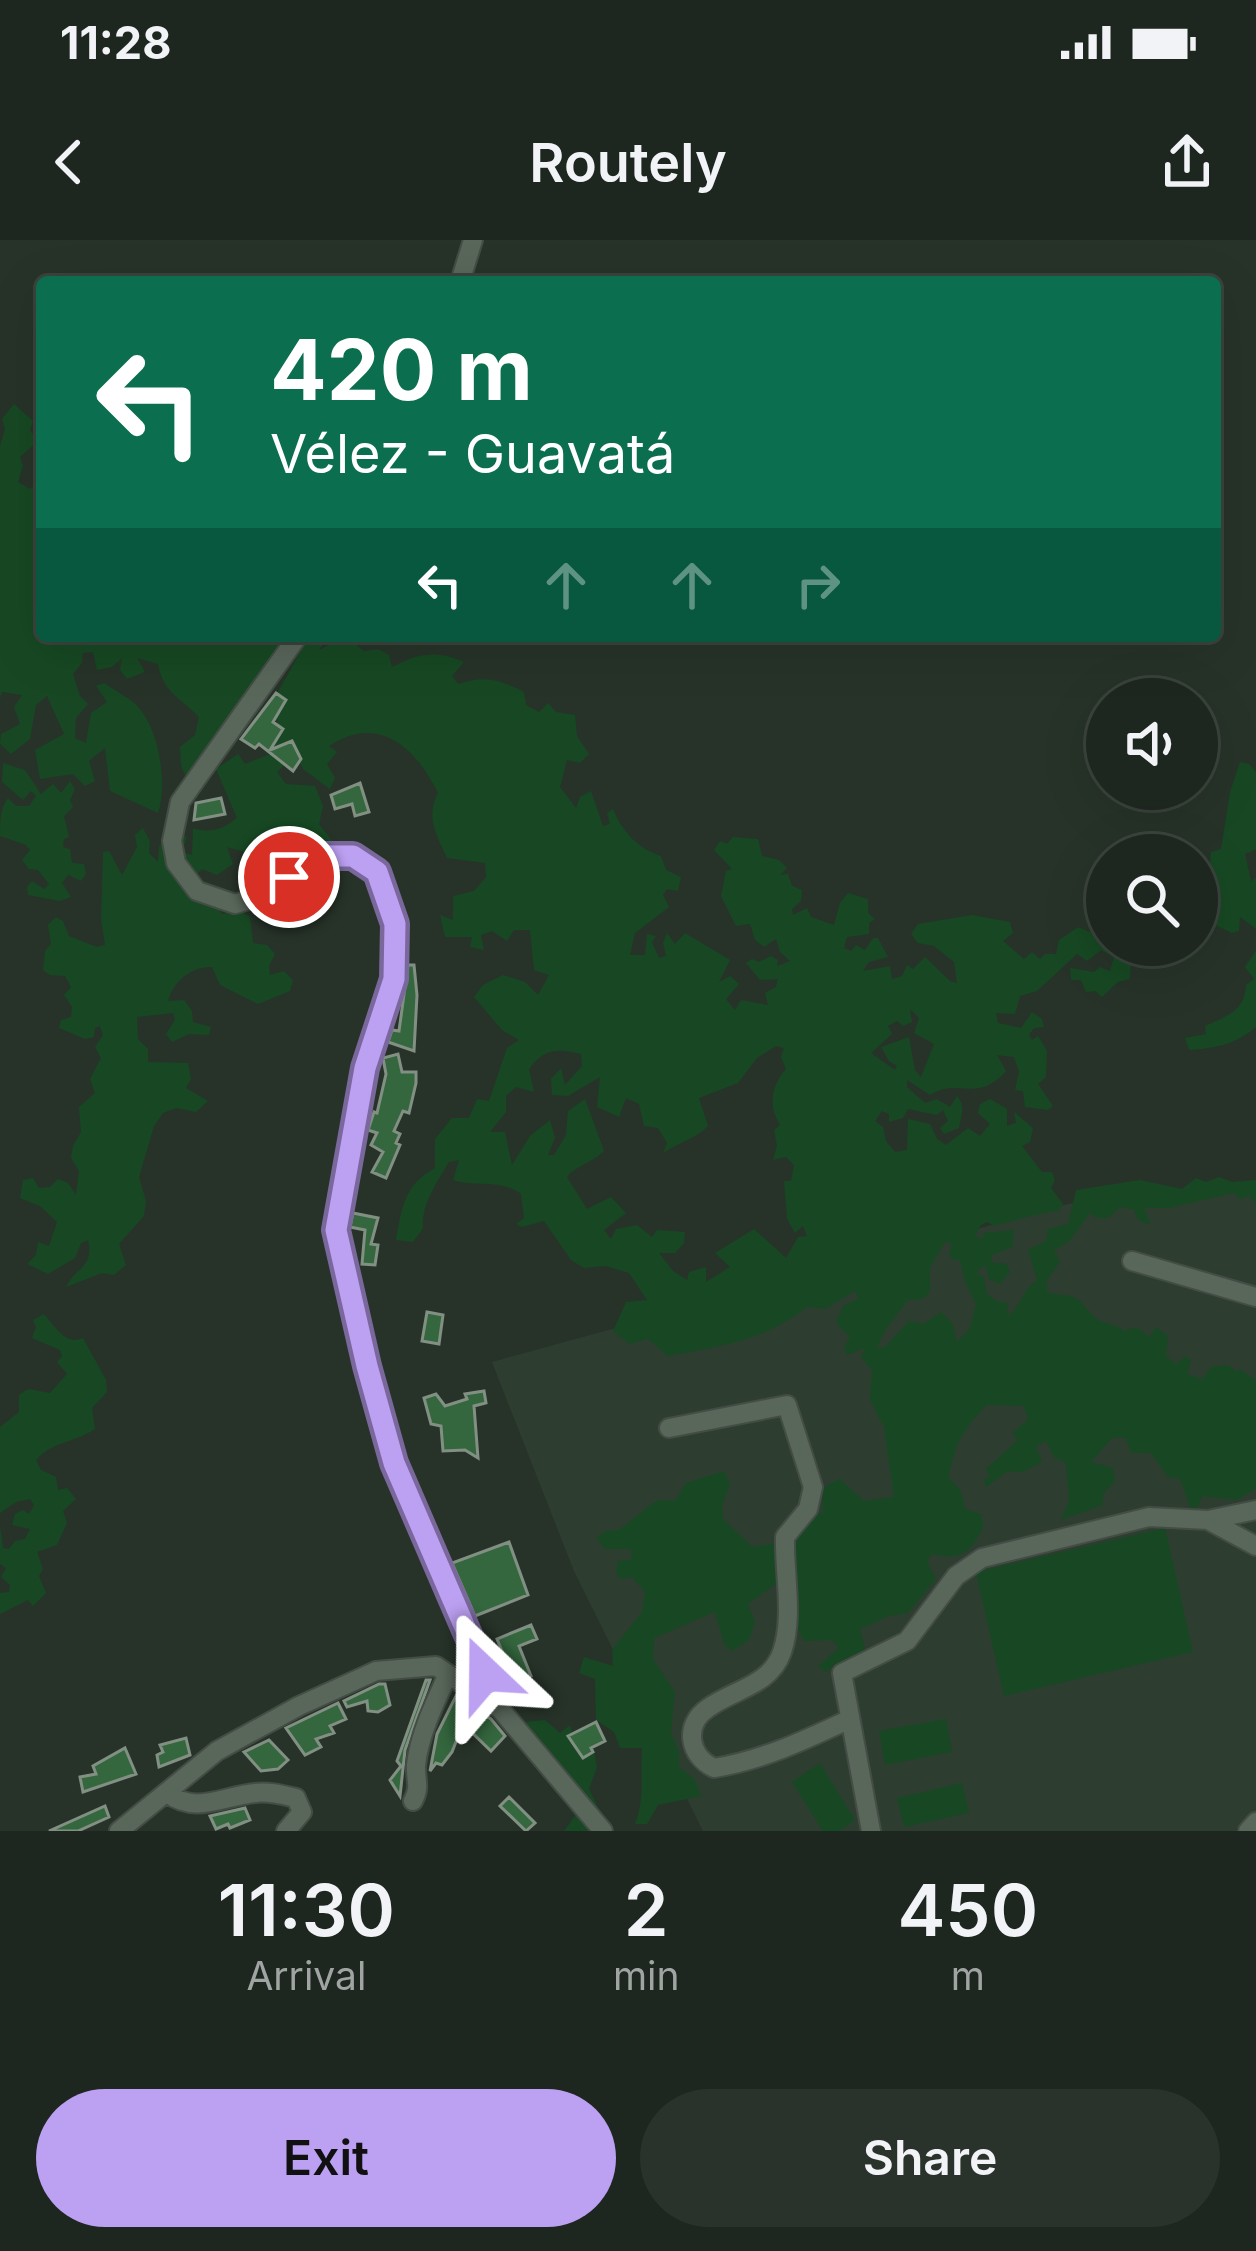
<!DOCTYPE html>
<html lang="en">
<head>
<meta charset="utf-8">
<style>
	body { margin:0; font-family:Inter,sans-serif; background:#2a322c; color:#f1f3f6; height:100vh; display:flex; flex-direction:column; font-size:45px; white-space:nowrap }
	* { box-sizing:border-box; margin:0 }
	p { font-size:39px; color:#a0a5a4 }
	.icon { flex:none; width:66px; height:66px; fill:none; stroke:currentColor; stroke-width:2; stroke-linecap:round; stroke-linejoin:round }
	.map { position:relative; height:1591px; overflow:hidden }
	.drawer { display:flex; flex-direction:column; background:#1d261f; flex:1 }
	.drawer>* { flex:none }
	.banner { position:absolute; left:36px; top:36px; width:1185px; height:366px; border-radius:12px; box-shadow:0 12px 48px #0002,0 0 0 3px #3b433d; background:#0b6e4f; color:#fff; overflow:hidden }
	.buttons { position:absolute; left:1086px; top:438px; display:grid; gap:24px }
	.buttons a { display:grid; place-items:center; width:132px; height:132px; border-radius:50%; background:#1d261f; box-shadow:0 12px 48px #0002,0 0 0 3px #3b433d; font-size:60px }
	.pin { position:absolute; display:grid; place-items:center; width:102px; height:102px; color:#fff; margin:-51px; border:6px solid #fff; border-radius:50%; box-shadow:0 3px 12px #0007 }
	.me { position:absolute; width:132px; margin:-66px; rotate:337deg; stroke-linejoin:round; filter:drop-shadow(0 0 9px #0008) }
	.turn { display:flex; align-items:center; gap:42px; height:252px; padding:0 36px; font-size:54px }
	.turn .icon { width:156px; height:156px; stroke-width:2.5 }
	.turn b { display:block; font-size:84px; line-height:102px }
	.lanes { display:flex; align-items:center; height:114px; padding:0 36px; background:#0003; justify-content:center; gap:60px; direction:ltr }
	.lanes .off { opacity:.35 }
	.eta { display:flex; justify-content:space-evenly; align-items:center; height:204px; text-align:center }
	.eta b { font-size:72px; font-weight:600; line-height:84px }
	.button { display:flex; gap:24px; margin-top:auto; padding:24px 36px }
	.button a { flex:1; height:138px; border-radius:72px; background:#bca0f2; color:#111; font-size:48px; font-weight:600; line-height:138px; text-align:center }
	.button a+a { background:#2a322c; color:#f1f3f6 }
	.status { display:flex; justify-content:space-between; align-items:center; height:84px; padding:0 60px; background:#1d261f; direction:ltr }
	.status svg { height:33px; fill:currentColor }
	header { display:flex; justify-content:space-between; align-items:center; height:156px; padding:0 36px; background:#1d261f; font-size:54px; font-weight:600 }
	.map>svg:first-child { display:block }
	.built { fill:#2d3e30 }
	.green { fill:#174823; fill-rule:evenodd }
	.building { fill:#34673e; stroke:#828f83; stroke-width:3 }
	.lines { fill:none; stroke-linecap:round; stroke-linejoin:round }
	.minor-casing { stroke:#444d45; stroke-width:22 }
	.minor { stroke:#59665a; stroke-width:18 }
	.route-casing { stroke:#7a689d; stroke-width:30 }
	.route { stroke:#bca0f2; stroke-width:21 }
</style>
</head>
<body>
<div class="status"><b>11:28</b><svg viewBox="0 0 49 12"><path d="M0 12V9h3v3zM5 12V6h3v6zM10 12V3h3v9zM15 12V0h3v12zM26 1h20v11H26zM47 4h2v5h-2z"/></svg></div>
<header><svg class="icon" aria-label="back" viewBox="0 0 24 24"><path d="M15 5l-7 7 7 7"/></svg>Routely<svg class="icon" aria-label="share" viewBox="0 0 24 24"><path d="M12 15V3M7 8l5-5 5 5M5 13v7h14v-7"/></svg></header>
<div class="map">
<svg width="1256" height="1591" viewBox="0 0 1256 1591">
	<rect width="100%" height="100%" fill="#273329"/>
	<!-- built -->
	<path class="built" d="M1256,948V1591H703L574,1331L492,1122L1068,964Z"/>
	<!-- green -->
	<path class="green" d="M14,164L33,181L30,190L38,201L20,217L23,226L18,242L30,249L42,238V396H283L280,418L212,498L208,520L188,543L181,525L180,507L195,495L199,477C180,457 163,453 158,424L137,418L145,432L127,439L120,430L122,418L112,427L97,430L93,412L83,413L82,423L73,434L80,456L88,464L76,478L75,498L86,503L91,473L107,462L96,446L104,443C114,450 126,456 135,464C159,485 168,544 158,573L110,551L105,508L89,521L95,541L85,546L73,534L40,539L35,510L64,494L47,456L36,465L30,499L11,514L0,504L1,494L20,484L14,467L22,455L2,452L0,458V206L5,189L2,179Z
		M309,396H329L319,410L346,396L364,411L378,409L389,415L392,427C418,413 437,410 464,422L452,436L458,444C485,435 498,439 524,452L526,465L539,472L548,463L556,472L575,475L577,496L589,514L580,523L567,520L560,547L576,568L580,557L591,551L603,586L610,584L607,573L613,569C622,591 638,609 661,616L666,630L681,637L678,651L667,649L663,655L669,667L635,693L630,715H645L647,694L656,696L652,702L659,718L666,716L663,703L667,693L675,704L685,693L730,720L719,742L730,736L739,744L726,759L735,770L741,760L768,765L765,753L776,747L778,739L760,740L746,723L752,719L759,722L771,716L778,720L777,726L790,721L780,712L776,699L764,707L755,700L750,684L736,686L721,656L726,631L732,629L714,610L720,601L727,604L733,597L758,599L762,616L779,620L787,628L780,635L788,634L792,646L802,650L801,661L792,669L793,675L807,668L811,677L834,685L840,663L848,653L868,659V673L875,679L869,683V694L847,697L844,708L851,711L856,705L865,710L873,698H878L888,717L869,722L863,731L890,726L892,739L902,736L907,725L913,729L925,717L950,741L957,743L954,722L934,706L918,703L911,694L918,684L972,675L1010,682L1013,693L1003,701L1024,719L1032,712L1040,719L1045,714H1056L1059,700L1078,687L1092,693L1097,685L1095,677L1107,668V705H1132L1130,739L1118,742L1102,757L1095,751L1086,752L1081,740H1071L1070,728L1094,732L1100,727L1110,731L1114,717L1101,710L1087,721L1077,714L1037,751L1020,756L1015,774L996,773L998,783L1021,788L1032,772L1042,779L1044,787L1034,788L1029,795L1032,800L1038,796L1047,811L1046,837L1038,844L1053,866L1048,870L1025,867L1023,851L1015,850L1019,832L1014,817L997,815L1006,831C977,864 958,837 930,855L907,840V847L925,863L937,859L950,867L957,856C966,866 961,876 959,888L944,894L940,888L948,881L943,870L937,875L908,869L903,878L889,882V874L882,871L875,881L883,887L886,901L895,912L907,910L908,879L930,884L937,899L946,905L968,888L980,896L990,884L978,873L980,864L990,859L1007,869V886L1016,883L1014,872L1033,888L1030,902L1022,906L1042,932H1052L1055,940L1051,948L1063,964L1058,971C1035,974 1017,980 994,986L987,982L981,985L975,996L983,999V993L1014,990L1012,1007L992,1015L991,1022L1007,1024L1010,1032L1000,1044L989,1039L985,1025L976,1033L984,1037L987,1054L998,1062H1007L1008,1075C1022,1066 1022,1050 1037,1040L1028,1010L1046,1001L1048,989L1068,984L1076,950L1140,940L1182,949L1196,938L1206,942L1219,937L1232,942L1256,940V964L1249,956L1240,959L1234,953L1169,968H1144L1151,985L1138,980L1134,970L1120,967L1108,978H1096L1090,973L1070,1000L1054,1011L1060,1021L1047,1041V1052C1057,1056 1065,1053 1075,1058C1085,1063 1088,1073 1097,1079C1106,1085 1115,1083 1124,1091L1137,1087L1149,1097L1156,1087L1168,1096L1166,1116L1176,1124L1186,1116L1191,1121L1187,1134L1202,1139L1211,1127L1228,1125L1237,1132L1240,1129L1256,1141V1248L1237,1260L1202,1256L1198,1267L1191,1269L1180,1239L1168,1237L1151,1213H1131L1126,1198H1112L1091,1222L1113,1228L1115,1241L1103,1254V1265L1061,1280L1069,1261L1066,1223L1054,1217L1046,1201L1036,1207L1042,1222L1023,1232L1008,1231L986,1247L984,1239L990,1237L986,1229L1018,1200L1012,1193L1028,1180L1024,1166L987,1165C965,1186 952,1208 949,1238L961,1251L965,1269L981,1274L983,1288C970,1313 961,1321 932,1314L927,1322L936,1339L908,1373L889,1376L860,1389L866,1414L844,1436L835,1425L826,1432L818,1426L839,1408L832,1400L804,1401L794,1381L785,1337L748,1364L755,1382L749,1400L732,1411L724,1404L715,1372L654,1398L653,1419L675,1452L671,1492L679,1512V1527L695,1540L701,1556L658,1565L647,1584H635C645,1559 640,1536 642,1508H620L614,1492L596,1480L595,1439L579,1433L584,1417L613,1426L612,1410L642,1372L645,1352L632,1337L621,1339L616,1333L618,1321L631,1320V1309H605L597,1298L605,1291L619,1290L657,1260L675,1261L686,1243L724,1231L730,1243L722,1266L723,1279L752,1307L789,1301L805,1274L823,1273L822,1249L839,1239L864,1261L894,1257L884,1187L870,1160L872,1130L861,1117L865,1108L847,1115L844,1108L850,1097L836,1083L843,1066L859,1058L855,1051L825,1069L807,1067C765,1101 719,1106 668,1116L648,1099L629,1104L613,1091L626,1062L647,1060L629,1033L606,1026L584,1028L571,1020L544,981L522,987L516,984L524,978L521,954C499,938 478,948 453,940L459,920L449,922C437,942 421,965 423,988L413,1002L396,1000C402,967 404,945 435,928V899L452,878H469L477,859L489,861L507,808L519,800L502,790L474,757L483,745L503,735L525,742L538,755L549,735L534,730L530,690H514L507,701L492,691L481,695L484,710L470,707L472,697H445L440,675L453,680V656L474,651L486,637L485,623L447,618C437,596 425,577 438,553C416,508 379,473 329,506L337,512L327,524L335,538L330,549L303,529L296,514L277,532L286,544L315,546L323,566L319,584L342,614L286,636L261,617L227,607L233,624L217,635L202,629L192,640L178,637L190,659L216,664L222,674L239,671L250,676L253,703L267,705L275,714L269,726L270,735L284,731L293,740L290,751L258,764L220,745L212,727C191,726 173,742 168,761L184,760L192,771L193,782L211,787L209,795L189,794L172,802L166,794L175,780L173,773L137,777L138,799L148,809V822L188,823L191,839L186,848L208,861L196,872L176,868L163,873L154,886L139,937L146,961L144,976L119,1004L126,1025L114,1035L102,1033L66,1047C76,1027 95,1026 88,1000L81,1003L75,1018L48,1034L27,1024L36,1015L38,1002L49,1006L57,982L40,966L20,958L23,940L33,938L39,948L50,947L58,939L68,943L76,955L79,931L71,918L73,906L81,892L79,867L95,853L90,839L101,818L95,807L103,795L100,786L95,788L94,797L85,799L59,788L61,780L71,777L72,767L64,755L71,747L65,736L50,735L43,730L45,711L51,704L48,685L56,677L63,681L69,696L97,707L105,705L101,679L103,612L109,611L122,635L137,607L135,595L143,588L150,601L149,613L158,622L159,607L172,587L187,597L182,612L192,615L193,588C210,594 223,589 237,578L216,529L238,514L245,524L270,514L279,489L273,461ZM910,769L919,778L914,793L934,804L921,837L915,830L909,797L881,807L889,821L897,826L895,830L871,813L892,794L888,786L897,781L903,786L912,782ZM776,806L784,808L781,817L786,829C771,846 768,866 780,885L774,890L777,906L773,920L786,917L794,925L791,941H784L787,979L795,993L803,986L807,996L798,997L786,1018L754,989L715,1013L730,1027L706,1042V1027L689,1032L687,1040L673,1031L659,1013H675L684,1003L685,992L657,990L652,997L637,985L616,989L611,999L604,990L626,973L611,957L587,969L567,937C574,927 593,922 604,911L585,859L568,871L566,895L554,915H548L555,898L550,880L530,896L512,925L505,892H490L506,872V856L516,847L534,852L529,829C544,809 556,808 581,814L582,826L565,845L561,828L551,839L552,855L568,856L600,837L597,867L619,877L626,858L639,864L644,886L658,888L667,903L663,913C678,903 696,898 708,886L699,858L738,843L757,818ZM945,1002L952,1003L949,1014L953,1020H960L964,1039L976,1064L970,1088L957,1102L953,1084L941,1072L924,1084L909,1081L885,1107H877L886,1089L908,1060L923,1059L930,1051V1028Z
		M1240,522L1249,524L1256,532V609L1245,614L1251,641L1256,638V689L1240,677L1239,691L1232,693L1211,683L1197,681V643L1208,641L1211,612L1221,609L1230,552Z
		M3,523L25,530L41,554L53,544L61,553L70,541L75,549L70,560L73,567L64,576L69,597L64,599L63,607L70,609L72,623L84,624L86,634L81,641L68,635L62,643L71,657L60,661L28,655L27,647L32,641L44,649L49,644L38,630L29,629L22,620L30,610L26,605L0,596C0,582 0,568 8,558L16,566H29L36,556L31,551L23,560L2,542Z
		M1256,711V787C1234,805 1216,808 1189,810L1185,798L1206,794L1205,786C1226,776 1245,772 1246,745L1254,739L1245,727Z
		M44,1074C55,1087 66,1106 83,1098L106,1140L107,1152L92,1168L95,1189C74,1203 53,1201 36,1220L41,1230L56,1237L58,1250L67,1248L76,1259L63,1271L67,1283L57,1305L37,1312L43,1329L39,1336L46,1353L33,1366L28,1360L0,1374V1353L9,1352L10,1345L1,1337L6,1328L0,1324V1286L3,1308L9,1309L15,1301L25,1299L30,1289L12,1285L15,1274L23,1270L29,1274L34,1265L30,1259L16,1262L0,1273V1187L19,1172V1155L28,1149L50,1153L67,1134L57,1122L62,1116L60,1110L32,1098L36,1087L33,1080Z
		M1165,1288L1193,1412L1004,1456L976,1332Z
		M946,1479L952,1512L885,1525L879,1491Z
		M545,1480L560,1493L570,1485L573,1497L593,1505L597,1527L589,1549L601,1573L598,1591H564L578,1572L524,1495V1482Z
		M820,1523L855,1580L839,1591H823L792,1542Z
		M962,1543L969,1573L904,1587L897,1558Z"/>
	<!-- building -->
	<path class="building" d="M276,453L286,460L273,482L283,489L270,510L292,501L301,519L293,531L259,504L255,508L241,499Z
		M360,543L369,572L355,576L352,564L335,569L331,555Z
		M221,558L225,574L194,580L196,563Z
		M408,725H414L417,755L414,811L388,802L392,790L399,791Z
		M398,814L402,832H416V843L409,873L403,871L394,891L400,894L396,903L400,905L386,938L372,932L383,912L371,905L377,893L368,890L374,872L377,873L386,834L383,818Z
		M353,973L378,978L371,1004L378,1005L375,1025L362,1024L365,990L350,987Z
		M427,1072L443,1075L439,1104L422,1101Z
		M484,1151L486,1163L474,1166L478,1218L465,1210L443,1211L441,1186L431,1184L424,1158L436,1154L445,1166L467,1159L465,1154Z
		M509,1302L528,1355L475,1376L452,1323Z
		M531,1385L537,1399L519,1406L531,1436L515,1442L497,1399Z
		M426,1440H430L405,1510L400,1556L390,1540L401,1526L397,1521Z
		M379,1444H385L390,1465L378,1472L368,1471L367,1461L347,1467L344,1461Z
		M456,1456L491,1479L505,1496L491,1511L463,1484L452,1512L442,1525L436,1523L430,1531L437,1494Z
		M338,1463L346,1479L330,1486L334,1493L316,1499L321,1507L305,1515L286,1488Z
		M596,1482L605,1501L591,1508L593,1512L583,1518L568,1496Z
		M186,1498L190,1515L159,1527L157,1515L163,1512L160,1505Z
		M269,1500L288,1520L278,1529L261,1531L244,1512Z
		M125,1508L136,1534L83,1552L80,1537L96,1534L93,1526Z
		M509,1557L535,1583L526,1591L500,1566Z
		M105,1566L109,1577L78,1591H49Z
		M245,1568L250,1580L230,1588L228,1584L216,1589L210,1576Z"/>
	<g class="lines">
		<defs>
			<path id="minor" d="M460,42L473,0
				M298,396L180,562L172,601L176,623L197,651L235,664L252,659L325,616L344,613L366,622L377,632L395,684L394,739L365,828L336,990L367,1126L394,1223L501,1470L603,1591
				M1132,1021L1256,1057
				M669,1188L787,1165L813,1247L808,1269L785,1297C784,1334 794,1377 782,1412C770,1446 734,1449 708,1468C683,1485 689,1516 714,1528C763,1520 805,1500 850,1479
				M1208,1280L1256,1306
				M167,1553C196,1575 223,1556 255,1553C269,1551 283,1555 296,1558L302,1572L286,1591
				M413,1561C421,1546 415,1540 416,1525C419,1495 436,1460 448,1434
				M119,1591L217,1511L299,1466L376,1431L436,1426L497,1467
				M871,1591L842,1433L907,1401L956,1336L982,1318L1149,1277L1208,1280L1256,1270
				M1248,1591L1256,1582"/>
		</defs>
		<!-- minor casing -->
		<use href="#minor" class="minor-casing"/>
		<!-- minor -->
		<use href="#minor" class="minor"/>
	</g>
	<g class="lines">
		<defs>
			<path id="route" d="M289,637L325,616H353L377,632L395,684L394,739L365,828L336,990L367,1126L394,1223L485,1434"/>
		</defs>
		<!-- route casing -->
		<use href="#route" class="route-casing"/>
		<!-- route -->
		<use href="#route" class="route"/>
	</g>
</svg>
<div class="buttons">
<a><svg class="icon" aria-label="sound" viewBox="0 0 24 24"><path d="M4 9h4l5-4v14l-5-4H4zM17 9q2 3 0 6"/></svg></a>
<a><svg class="icon" aria-label="search" viewBox="0 0 24 24"><circle cx="10" cy="10" r="6"/><path d="M15 15l6 6"/></svg></a>
</div>
<div class="pin" style="left:289px;top:637px;background:#d93025"><svg class="icon" aria-label="arrive" viewBox="0 0 24 24"><path d="M6 21V4h12l-3 4 3 4H6"/></svg></div>
<svg class="me" style="left:485px;top:1434px" viewBox="-20 -20 40 40"><path d="M0-17L14 15 0 8-14 15z" fill="#bca0f2" stroke="#fff" stroke-width="4"/></svg>
<div class="banner">
<div class="turn"><svg class="icon" aria-label="left" viewBox="0 0 24 24"><path d="M17 20v-9H6M10 6l-5 5 5 5"/></svg><div><b>420 m</b>Vélez - Guavatá</div></div>
<div class="lanes"><svg class="icon" aria-label="left" viewBox="0 0 24 24"><path d="M17 20v-9H6M10 6l-5 5 5 5"/></svg><svg class="icon off" aria-label="ahead" viewBox="0 0 24 24"><path d="M12 20V5M6 11l6-6 6 6"/></svg><svg class="icon off" aria-label="ahead" viewBox="0 0 24 24"><path d="M12 20V5M6 11l6-6 6 6"/></svg><svg class="icon off" aria-label="right" viewBox="0 0 24 24"><path d="M7 20v-9h11M14 6l5 5-5 5"/></svg></div>
</div>
</div>
<section class="drawer">
<div class="eta">
<div><b>11:30</b><p>Arrival</p></div>
<div><b>2</b><p>min</p></div>
<div><b>450</b><p>m</p></div>
</div>
<div class="button"><a>Exit</a><a>Share</a></div>
</section>
</body>
</html>
